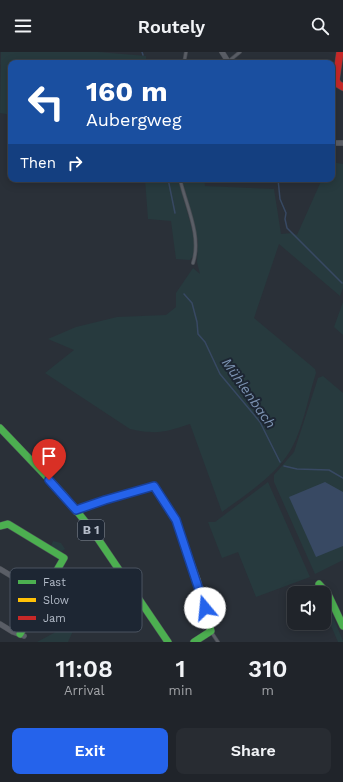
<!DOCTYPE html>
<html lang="en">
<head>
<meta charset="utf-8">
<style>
	body { margin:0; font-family:"Work Sans",sans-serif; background:#282c32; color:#f1f3f6; height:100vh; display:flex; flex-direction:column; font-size:15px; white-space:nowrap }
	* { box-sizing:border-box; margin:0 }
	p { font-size:13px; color:#a2a4a8 }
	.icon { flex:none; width:22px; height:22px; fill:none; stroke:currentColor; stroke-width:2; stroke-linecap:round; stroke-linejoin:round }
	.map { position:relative; height:590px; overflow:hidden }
	.side { display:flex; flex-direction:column; background:#20242a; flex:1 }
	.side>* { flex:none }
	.banner { position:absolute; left:8px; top:8px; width:327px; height:122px; border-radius:8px; box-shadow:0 2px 10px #0003,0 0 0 1px #3d4147; background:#1a4fa0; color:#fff; overflow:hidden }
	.controls { position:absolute; left:287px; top:534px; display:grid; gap:8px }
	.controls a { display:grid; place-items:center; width:44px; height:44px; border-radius:8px; background:#20242a; box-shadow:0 2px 10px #0003,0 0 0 1px #3d4147; font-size:20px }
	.pin { position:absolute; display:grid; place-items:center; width:34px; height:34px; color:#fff; margin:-41px -17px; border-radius:50% 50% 50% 0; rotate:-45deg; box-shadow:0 0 4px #0007 }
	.pin .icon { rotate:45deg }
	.me { position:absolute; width:44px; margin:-22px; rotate:343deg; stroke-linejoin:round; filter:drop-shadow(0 0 3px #0008) }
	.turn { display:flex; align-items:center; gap:14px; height:84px; padding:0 12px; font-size:18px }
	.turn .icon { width:52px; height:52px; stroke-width:2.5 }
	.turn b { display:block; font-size:28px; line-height:34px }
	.then { display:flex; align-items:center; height:38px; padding:0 12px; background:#0003; gap:8px; font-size:15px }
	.eta { display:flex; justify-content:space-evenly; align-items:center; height:68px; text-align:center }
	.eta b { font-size:24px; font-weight:600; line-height:28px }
	.primary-button { display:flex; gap:8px; margin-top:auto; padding:8px 12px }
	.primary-button a { flex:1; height:46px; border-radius:8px; background:#2563eb; color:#fff; font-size:16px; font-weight:600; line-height:46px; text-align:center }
	.primary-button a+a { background:#282c32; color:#f1f3f6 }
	header { display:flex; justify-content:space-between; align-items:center; height:52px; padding:0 12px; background:#20242a; font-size:18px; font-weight:600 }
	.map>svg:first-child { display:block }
	.green { fill:#273a3e }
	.water { fill:#384963 }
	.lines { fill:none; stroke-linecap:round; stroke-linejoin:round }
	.stream { stroke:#384963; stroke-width:1.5 }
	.lane-casing { stroke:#484c53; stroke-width:4 }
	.street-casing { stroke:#484c53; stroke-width:6 }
	.fast-casing { stroke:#484c53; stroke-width:8 }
	.slow-casing { stroke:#484c53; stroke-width:8 }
	.jam-casing { stroke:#484c53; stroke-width:8 }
	.lane { stroke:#5a5e66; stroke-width:2.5 }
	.street { stroke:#5a5e66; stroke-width:5 }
	.fast { stroke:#4caf50; stroke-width:7 }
	.slow { stroke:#ffc107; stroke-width:7 }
	.jam { stroke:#c62828; stroke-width:7 }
	.route-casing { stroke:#184099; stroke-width:10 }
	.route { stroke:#2563eb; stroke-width:7 }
	.labels { text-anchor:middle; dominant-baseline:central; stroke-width:4; stroke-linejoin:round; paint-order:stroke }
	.shield { fill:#1d2633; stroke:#878f9c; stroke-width:1 }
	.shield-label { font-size:12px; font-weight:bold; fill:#b4bcc9 }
	.water-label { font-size:14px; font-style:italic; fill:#7c92b1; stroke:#1d2633 }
	.key { fill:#1d2633; stroke:#4a5360; stroke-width:1 }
	.key-label { font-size:11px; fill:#b4bcc9 }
</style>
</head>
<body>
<header><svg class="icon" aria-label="menu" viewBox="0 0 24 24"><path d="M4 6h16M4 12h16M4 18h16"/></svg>Routely<svg class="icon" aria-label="search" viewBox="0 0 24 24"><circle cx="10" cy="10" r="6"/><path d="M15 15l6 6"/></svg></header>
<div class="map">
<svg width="343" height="590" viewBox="0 0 343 590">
	<rect width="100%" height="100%" fill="#2a3038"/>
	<!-- green -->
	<path class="green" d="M1,0H98L146,4V11H11V63L0,61Z
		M332,110L343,112V236L340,244L279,192L254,266L315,317L316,321C308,345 303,378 290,399C275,424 245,443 222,460L190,372C165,380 158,383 130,377L45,321L74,298L48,287L76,275L117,265L166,263L176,255V241L193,216L200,222L197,210L198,189L182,127H204L205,134L274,137L281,182L292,181L297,183L322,127H332Z
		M145,127H178L191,173L195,191L194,203L190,208L176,207L171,169L148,167Z
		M343,250V283L334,275Z
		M323,324L343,341V508L315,522L274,430V423L294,400L318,326Z
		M268,430L310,525L256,545L238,500L222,506L208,470H215Z
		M53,489L61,491L65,497L61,500L51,494Z
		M330,558L343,589V590H338L325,560Z
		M78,568L68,590H37Z"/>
	<!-- water -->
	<path class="water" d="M325,430L343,440V494L316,505L289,445Z"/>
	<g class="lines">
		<!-- stream -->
		<path class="stream" d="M142,0L143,3
			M168,127L175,161
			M278,127L280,147L286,161L285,167L287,176L342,231
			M184,242L192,251L197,270L198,282L205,290L220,322L260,370L280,410
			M284,414L297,417L329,418L343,426"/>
		<defs>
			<path id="lane" d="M229,9L240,0
				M184,11L186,0
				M180,127C186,154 202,184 193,211
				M212,581L218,590"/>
			<path id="street" d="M222,0L229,11
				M332,91H343
				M0,517L43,543
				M0,572L13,580L24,584"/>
			<path id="fast" d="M0,376L63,442L92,478L168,590
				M0,474L8,472L64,506L20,582
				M319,532L328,542L343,574
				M194,590L211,579L197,528"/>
			<path id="slow" d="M76,459L105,448L154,434L176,469L197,528"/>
			<path id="jam" d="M340,0L336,28L338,32L343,35"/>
		</defs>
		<!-- lane casing -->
		<use href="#lane" class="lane-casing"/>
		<!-- street casing -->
		<use href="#street" class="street-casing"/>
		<!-- fast casing -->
		<use href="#fast" class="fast-casing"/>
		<!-- slow casing -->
		<use href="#slow" class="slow-casing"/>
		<!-- jam casing -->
		<use href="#jam" class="jam-casing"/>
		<!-- lane -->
		<use href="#lane" class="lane"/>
		<!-- street -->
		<use href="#street" class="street"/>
		<!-- fast -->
		<use href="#fast" class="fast"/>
		<!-- slow -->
		<use href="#slow" class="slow"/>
		<!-- jam -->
		<use href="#jam" class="jam"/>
	</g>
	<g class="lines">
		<defs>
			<path id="route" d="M49,428L76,458L105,448L154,434L176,468L205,556"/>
		</defs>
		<!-- route casing -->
		<use href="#route" class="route-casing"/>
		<!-- route -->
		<use href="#route" class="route"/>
	</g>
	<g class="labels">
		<!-- shield labels -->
		<rect class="shield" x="78" y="468" width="26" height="20" rx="3"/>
		<g class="shield-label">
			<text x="91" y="478">B 1</text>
		</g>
		<!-- water labels -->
		<g class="water-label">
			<text transform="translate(249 341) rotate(55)">Mühlenbach</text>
		</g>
	</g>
	<!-- legend -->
	<rect x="10" y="516" width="132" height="64" rx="6" class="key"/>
	<rect x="18" y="528" width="18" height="4" fill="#4caf50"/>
	<rect x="18" y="546" width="18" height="4" fill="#ffc107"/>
	<rect x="18" y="564" width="18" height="4" fill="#c62828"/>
	<g class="key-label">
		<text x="43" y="534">Fast</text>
		<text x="43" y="552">Slow</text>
		<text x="43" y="570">Jam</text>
	</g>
</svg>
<div class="controls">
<a><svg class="icon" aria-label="sound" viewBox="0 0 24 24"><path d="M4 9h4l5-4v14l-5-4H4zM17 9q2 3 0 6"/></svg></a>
</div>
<div class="pin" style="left:49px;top:428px;background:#d93025"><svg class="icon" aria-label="arrive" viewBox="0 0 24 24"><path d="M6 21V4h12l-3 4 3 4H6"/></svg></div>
<svg class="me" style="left:205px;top:556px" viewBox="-20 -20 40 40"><circle r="19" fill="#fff"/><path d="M0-13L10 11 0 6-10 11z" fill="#2563eb"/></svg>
<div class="banner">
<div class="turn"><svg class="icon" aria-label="left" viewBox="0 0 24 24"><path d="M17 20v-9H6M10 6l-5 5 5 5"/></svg><div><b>160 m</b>Aubergweg</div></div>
<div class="then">Then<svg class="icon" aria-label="right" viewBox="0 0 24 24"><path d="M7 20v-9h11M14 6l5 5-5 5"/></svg></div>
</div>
</div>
<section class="side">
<div class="eta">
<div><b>11:08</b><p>Arrival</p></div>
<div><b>1</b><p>min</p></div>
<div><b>310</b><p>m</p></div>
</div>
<div class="primary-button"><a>Exit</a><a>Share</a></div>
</section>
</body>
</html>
